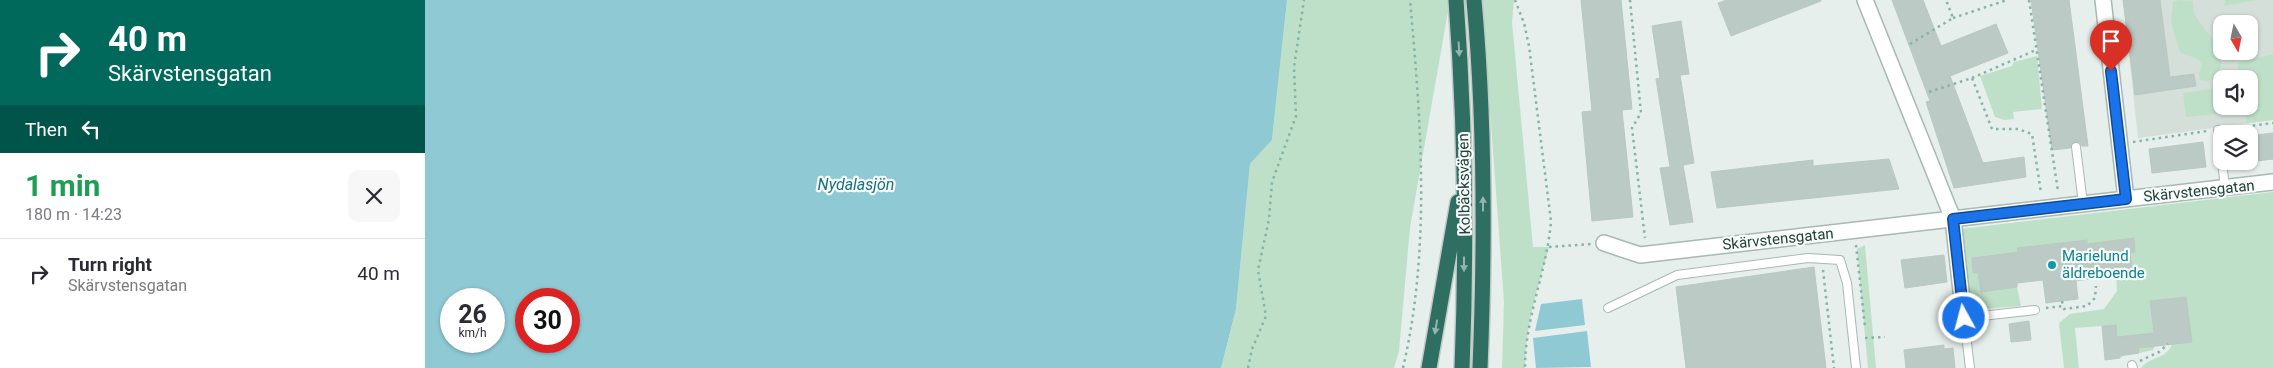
<!DOCTYPE html>
<html lang="en">
<head>
<meta charset="utf-8">
<style>
	body { margin:0; font-family:Roboto,sans-serif; background:#f7f7f7; color:#2b2b33; height:100vh; display:flex; flex-direction:column; font-size:19px; white-space:nowrap }
	* { box-sizing:border-box; margin:0 }
	p { font-size:16px; color:#7c7c81 }
	.icon { flex:none; width:28px; height:28px; fill:none; stroke:currentColor; stroke-width:2; stroke-linecap:round; stroke-linejoin:round }
	.map { position:relative; flex:1; overflow:hidden }
	.drawer { display:flex; flex-direction:column; background:#fff; width:425px }
	.drawer>* { flex:none }
	.banner { background:#00695c; color:#fff; overflow:hidden }
	.needle { width:32px; rotate:171deg }
	.controls { position:absolute; left:1788px; top:15px; display:grid; gap:10px }
	.controls a { display:grid; place-items:center; width:45px; height:45px; border-radius:10px; background:#fff; box-shadow:0 1px 4px #0004; font-size:25px }
	.speed { position:absolute; left:15px; top:288px; display:flex; gap:10px; font-size:25px; font-weight:700; text-align:center }
	.speed>* { display:grid; place-content:center; width:65px; height:65px; border-radius:50%; background:#fff; box-shadow:0 1px 4px #0004; line-height:1 }
	.speed small { font-size:12px; font-weight:400 }
	.speed .limit { border:8px solid #d22; background:#fff; color:#111 }
	.pin { position:absolute; display:grid; place-items:center; width:42px; height:42px; color:#fff; margin:-51px -21px; border-radius:50% 50% 50% 0; rotate:-45deg; box-shadow:0 0 5px #0007 }
	.pin .icon { rotate:45deg }
	.me { position:absolute; width:55px; margin:-28px; rotate:353deg; stroke-linejoin:round; filter:drop-shadow(0 0 4px #0008) }
	.turn { display:flex; align-items:center; gap:18px; height:105px; padding:0 25px; font-size:22px }
	.turn .icon { width:65px; height:65px; stroke-width:2.5 }
	.turn b { display:block; font-size:35px; line-height:42px }
	.then { display:flex; align-items:center; height:48px; padding:0 25px; background:#0003; gap:10px; font-size:19px }
	.round { display:grid; place-items:center; flex:none; width:52px; height:52px; border-radius:10px; background:#f7f7f7 }
	.overview { display:flex; align-items:center; justify-content:space-between; height:85px; padding:0 25px }
	h1 { font-size:30px; font-weight:700; line-height:38px; color:#1e9e55 }
	ul { padding:0; list-style:none }
	li { display:flex; align-items:center; gap:15px; height:70px; padding:0 25px; border-top:1px solid #e1e1e2 }
	li div { flex:1 }
	li b { display:block; font-size:19px }
	li em { font-style:normal }
	main { display:flex; flex:1; min-height:0 }
	.map>svg:first-child { display:block }
	.built { fill:#d4dfda; fill-rule:evenodd }
	.green { fill:#bfe0c8 }
	.water { fill:#8ec9d4; fill-rule:evenodd }
	.building { fill:#bbcac4; stroke:#b8c9c2 }
	.lines { fill:none; stroke-linecap:round; stroke-linejoin:round }
	.lane-casing { stroke:#a8b8b2; stroke-width:10 }
	.street-casing { stroke:#a8b8b2; stroke-width:18 }
	.highway-casing { stroke:#c2cac8; stroke-width:18 }
	.path { stroke:#86b3a5; stroke-width:2.5; stroke-dasharray:2.5 4; stroke-linecap:butt }
	.lane { stroke:#fff; stroke-width:8 }
	.street { stroke:#fff; stroke-width:15 }
	.highway { stroke:#2f6f62; stroke-width:15 }
	.oneway { fill:#93b5ae }
	.route-casing { stroke:#114b97; stroke-width:12 }
	.route { stroke:#1a73e8; stroke-width:9 }
	.culture-dot { fill:#0f9aa8; stroke:#f7fbf9; stroke-width:2 }
	.labels { text-anchor:middle; dominant-baseline:central; stroke-width:4.5; stroke-linejoin:round; paint-order:stroke }
	.street-label { font-size:15px; fill:#24423a; stroke:#f7fbf9 }
	.culture-label { font-size:15px; fill:#0d838f; stroke:#f7fbf9; text-anchor:start }
	.water-label { font-size:16px; font-style:italic; fill:#1c6f80; stroke:#f7fbf9 }
</style>
</head>
<body>
<main>
<section class="drawer">
<div class="banner">
<div class="turn"><svg class="icon" aria-label="right" viewBox="0 0 24 24"><path d="M7 20v-9h11M14 6l5 5-5 5"/></svg><div><b>40 m</b>Skärvstensgatan</div></div>
<div class="then">Then<svg class="icon" aria-label="left" viewBox="0 0 24 24"><path d="M17 20v-9H6M10 6l-5 5 5 5"/></svg></div>
</div>
<div class="overview"><div><h1>1 min</h1><p>180 m · 14:23</p></div><a class="round"><svg class="icon" aria-label="close" viewBox="0 0 24 24"><path d="M6 6l12 12M18 6L6 18"/></svg></a></div>
<ul>
<li><svg class="icon" aria-label="right" viewBox="0 0 24 24"><path d="M7 20v-9h11M14 6l5 5-5 5"/></svg><div><b>Turn right</b><p>Skärvstensgatan</p></div><em>40 m</em></li>
</ul>
</section>
<div class="map">
<svg width="1848" height="368" viewBox="0 0 1848 368">
	<rect width="100%" height="100%" fill="#e6efeb"/>
	<!-- built -->
	<path class="built" d="M1698,0H1848V120L1713,138ZM1796,24H1824V51H1796ZM1796,79H1824V106H1796Z"/>
	<!-- green -->
	<path class="green" d="M862,0H1025L985,228L974,351L969,368H796L811,309L825,164L847,140Z
		M1057,0H1089L1087,22L1108,247H1124C1113,287 1100,326 1100,368H1077L1079,302Z
		M1754,0L1768,1C1768,5 1768,12 1771,16C1783,39 1803,44 1794,76L1784,81L1775,80L1774,73L1777,65L1774,60L1755,52L1746,23L1748,2Z
		M1800,0H1832L1799,6Z
		M1848,54V120L1822,123L1819,106H1824V79H1815L1812,63Z
		M1612,56L1617,109L1588,112L1589,119L1579,120L1570,117L1555,76L1587,66L1589,62Z
		M1796,88V106H1805L1806,112L1761,117L1758,93Z
		M1848,192V368H1716C1724,357 1742,359 1747,344L1767,341L1761,297L1725,301L1730,346L1728,350L1714,353L1712,335L1700,355L1695,358L1691,325L1650,328L1654,368H1639L1634,323L1645,314L1679,309L1692,291L1691,276L1708,273L1705,253L1710,252L1709,238L1662,244L1661,240L1593,248V252L1547,258L1548,273L1553,272L1556,292L1592,287L1596,306L1557,309L1545,303L1535,229Z
		M1440,245L1451,368H1443L1432,249Z"/>
	<!-- water -->
	<path class="water" d="M0,0H862L847,140L825,164L811,309L796,368H0ZM26,299H69V341H26ZM101,299H144V341H101Z
		M1157,299L1160,325L1110,331L1116,304Z
		M1162,331L1166,367L1111,368L1108,338Z"/>
	<!-- building -->
	<path class="building" d="M1156,0H1196L1207,109L1197,110L1208,217L1167,221L1157,112L1167,111Z
		M1302,0H1396V1L1306,36L1293,3Z
		M1467,0H1498L1516,46L1571,24L1583,53L1525,76L1558,163L1599,157L1601,177L1529,188L1501,102L1505,101Z
		M1606,0H1644L1663,146H1657L1654,142H1650L1645,148L1627,150Z
		M1698,0H1735L1745,77L1769,74L1771,86L1710,95Z
		M1256,21L1264,74L1255,75L1269,163L1258,165L1268,222L1245,225L1235,168L1245,167L1231,79L1235,78L1227,26Z
		M1848,133V159L1824,162V136Z
		M1778,142L1781,167L1727,173L1724,149Z
		M1464,159L1474,189L1292,208L1286,172L1388,160V166Z
		M1709,238L1710,252L1705,253L1708,273L1651,281L1653,299L1621,303L1618,280L1592,283V287L1556,292L1553,272L1548,273L1547,258L1593,252L1592,248L1662,240V244Z
		M1519,255L1522,282L1480,288L1476,260Z
		M1389,267L1401,368H1261L1251,287Z
		M1761,297L1767,342L1713,348L1714,353L1694,356L1695,358L1680,360L1677,326L1691,325L1692,337L1729,333L1725,301Z
		M1604,321L1606,340L1586,342L1584,324Z
		M1519,345V349L1528,348L1530,368H1481L1479,350Z"/>
	<g class="lines">
		<defs>
			<path id="lane" d="M1793,130L1796,158
				M1651,147L1658,204
				M1797,161L1800,188
				M1183,308L1252,275L1383,258L1415,260L1422,283L1431,368
				M1707,365L1708,368
				M1545,368L1539,318L1610,310"/>
			<path id="street" d="M1440,0L1528,219L1539,318
				M1678,0L1701,199
				M1179,243L1215,255L1848,182"/>
			<path id="highway" d="M1031,0C1040,122 1042,245 1037,368
				M1049,0C1060,122 1060,246 1055,368
				M1004,368L1033,202"/>
		</defs>
		<!-- lane casing -->
		<use href="#lane" class="lane-casing"/>
		<!-- street casing -->
		<use href="#street" class="street-casing"/>
		<!-- highway casing -->
		<use href="#highway" class="highway-casing"/>
		<!-- path -->
		<path class="path" d="M1090,0L1099,23L1104,46L1126,221C1122,271 1100,317 1100,368
			M1205,0L1216,113L1207,128L1220,238
			M1604,0L1633,191
			M1528,18L1582,0
			M1485,44L1528,18L1521,0
			M1547,78L1611,50
			M1504,92L1547,78L1567,129H1593L1607,134L1616,193
			M1802,129L1848,123
			M1708,142L1782,131
			M1431,245L1440,327
			M1124,247L1166,244
			M1398,270L1409,368
			M1637,301L1638,306
			M1621,308L1638,306L1639,309L1662,306L1670,298L1671,286
			M1440,338L1460,337
			M1715,361L1734,352L1743,344
			M823,368L827,349L841,316L833,270L844,219L847,182L871,116L869,67L879,0
			M978,368C1006,248 996,121 985,0"/>
		<!-- lane -->
		<use href="#lane" class="lane"/>
		<!-- street -->
		<use href="#street" class="street"/>
		<!-- highway -->
		<use href="#highway" class="highway"/>
	</g>
	<!-- one-way arrows -->
	<defs><path id="oneway-solid" d="M-6-.8H1V-3.2L6.5 0L1 3.2V.8H-6Z" transform="scale(1.25)"/></defs>
	<g class="oneway">
		<use href="#oneway-solid" transform="translate(1034 49) rotate(87)"/>
		<use href="#oneway-solid" transform="translate(1058 204) rotate(-90)"/>
		<use href="#oneway-solid" transform="translate(1039 264) rotate(90)"/>
		<use href="#oneway-solid" transform="translate(1011 327) rotate(99)"/>
	</g>
	<g class="lines">
		<defs>
			<path id="route" d="M1539,318L1528,219L1701,199L1686,71"/>
		</defs>
		<!-- route casing -->
		<use href="#route" class="route-casing"/>
		<!-- route -->
		<use href="#route" class="route"/>
	</g>
	<!-- markers -->
	<circle class="culture-dot" cx="1627" cy="265" r="5"/>
	<g class="labels">
		<!-- street labels -->
		<g class="street-label">
			<text transform="translate(1039 184) rotate(-91)">Kolbäcksvägen</text>
			<text transform="translate(1774 191) rotate(-6)">Skärvstensgatan</text>
			<text transform="translate(1353 239) rotate(-6)">Skärvstensgatan</text>
		</g>
		<!-- culture labels -->
		<g class="culture-label">
			<text x="1637" y="256">Marielund<tspan x="1637" dy="17">äldreboende</tspan></text>
		</g>
		<!-- water labels -->
		<g class="water-label">
			<text x="431" y="184">Nydalasjön</text>
		</g>
	</g>
</svg>
<div class="controls">
<a><svg class="needle" viewBox="-14 -14 28 28"><path d="M0-13l5 13h-10z" fill="#e53935"/><path d="M0 13l5-13h-10z" fill="#7c7c81"/></svg></a>
<a><svg class="icon" aria-label="sound" viewBox="0 0 24 24"><path d="M4 9h4l5-4v14l-5-4H4zM17 9q2 3 0 6"/></svg></a>
<a><svg class="icon" aria-label="layers" viewBox="0 0 24 24"><path d="M12 4l9 5-9 5-9-5zM3 14l9 5 9-5"/></svg></a>
</div>
<div class="speed"><div>26<small>km/h</small></div><div class="limit">30</div></div>
<div class="pin" style="left:1686px;top:71px;background:#d93025"><svg class="icon" aria-label="arrive" viewBox="0 0 24 24"><path d="M6 21V4h12l-3 4 3 4H6"/></svg></div>
<svg class="me" style="left:1539px;top:318px" viewBox="-20 -20 40 40"><circle r="17" fill="#1a73e8" stroke="#fff" stroke-width="3"/><path d="M0-11L8 9 0 5-8 9z" fill="#fff"/></svg>
</div>
</main>
</body>
</html>
